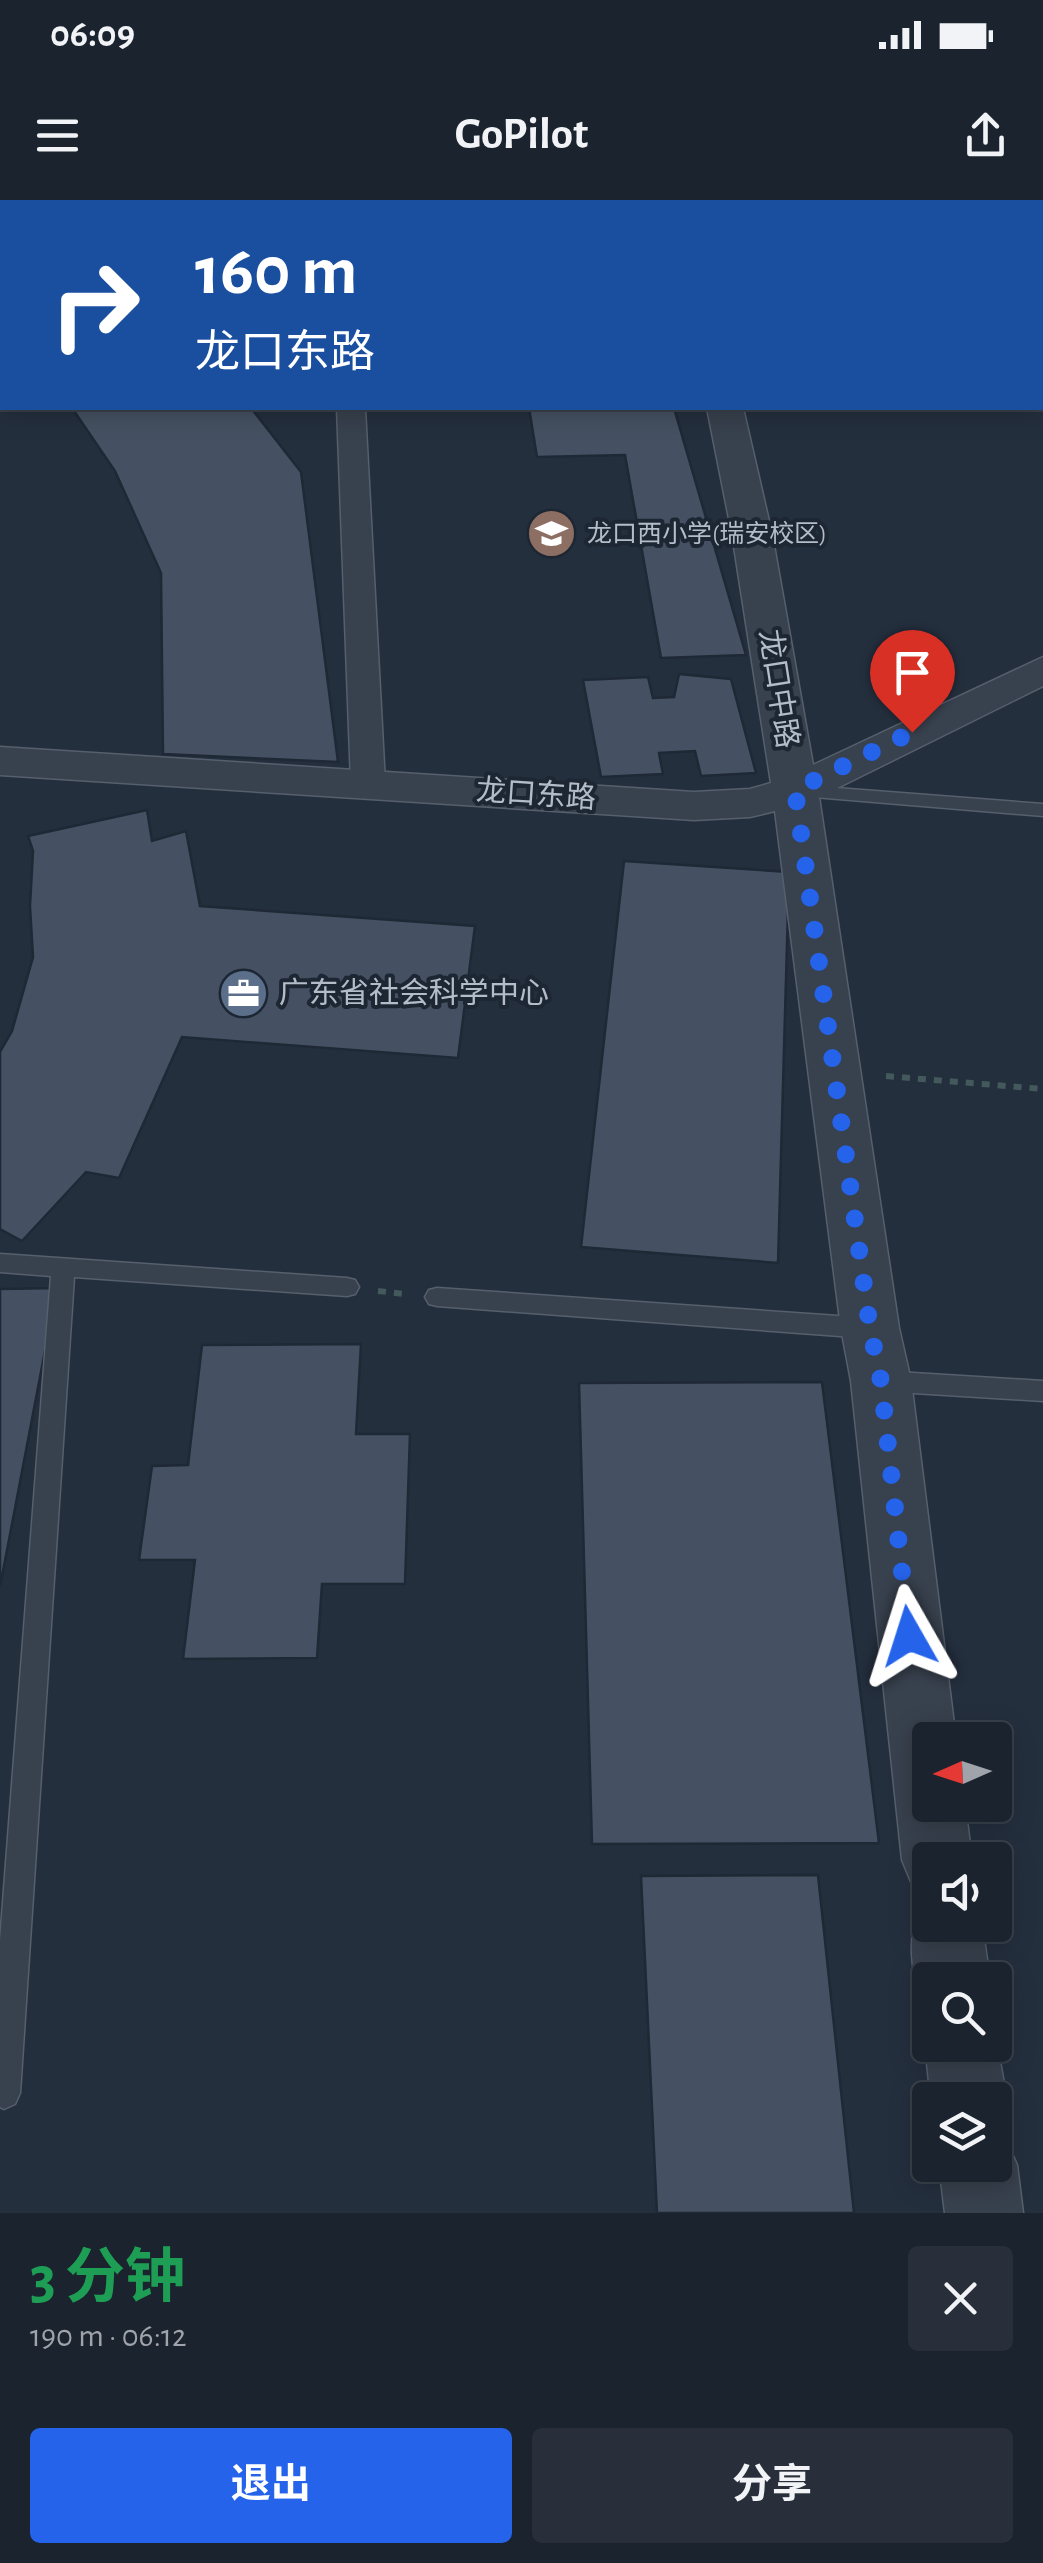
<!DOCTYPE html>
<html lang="zh">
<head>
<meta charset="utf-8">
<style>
	body { margin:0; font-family:"Alegreya Sans","Noto Sans SC",sans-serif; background:#282f3a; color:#f1f3f6; height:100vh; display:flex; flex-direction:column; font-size:38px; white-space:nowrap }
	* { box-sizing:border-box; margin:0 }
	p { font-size:32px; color:#a0a4aa }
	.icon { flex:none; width:55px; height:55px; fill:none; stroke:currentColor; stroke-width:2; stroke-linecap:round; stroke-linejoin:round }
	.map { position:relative; height:2013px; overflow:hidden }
	.side { display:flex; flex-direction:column; background:#1b232e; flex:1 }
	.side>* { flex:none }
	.banner { position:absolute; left:0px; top:0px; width:1045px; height:210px; box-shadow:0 5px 25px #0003,0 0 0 2px #39404a; background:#1a4fa0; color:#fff; overflow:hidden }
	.needle { width:65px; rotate:267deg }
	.controls { position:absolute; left:912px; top:1522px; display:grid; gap:20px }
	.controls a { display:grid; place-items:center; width:100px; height:100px; border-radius:10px; background:#1b232e; box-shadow:0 5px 25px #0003,0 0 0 2px #39404a; font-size:50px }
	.pin { position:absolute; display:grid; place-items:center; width:85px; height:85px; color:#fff; margin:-102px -42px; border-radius:50% 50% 50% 0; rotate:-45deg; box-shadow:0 0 10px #0007 }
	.pin .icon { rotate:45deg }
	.me { position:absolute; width:110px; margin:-55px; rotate:354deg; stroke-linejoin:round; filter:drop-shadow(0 0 8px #0008) }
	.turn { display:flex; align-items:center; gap:35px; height:210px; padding:0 30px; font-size:45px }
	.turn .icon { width:130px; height:130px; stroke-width:2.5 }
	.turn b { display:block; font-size:70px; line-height:85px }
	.round { display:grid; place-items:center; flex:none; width:105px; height:105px; border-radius:10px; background:#282f3a }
	.headline { display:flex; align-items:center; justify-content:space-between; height:170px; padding:0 30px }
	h1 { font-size:60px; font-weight:700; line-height:75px; color:#1e9e55 }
	.cta { display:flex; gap:20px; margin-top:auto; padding:20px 30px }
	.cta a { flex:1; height:115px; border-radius:10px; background:#2563eb; color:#fff; font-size:40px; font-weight:700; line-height:115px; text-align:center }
	.cta a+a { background:#282f3a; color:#f1f3f6 }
	.status { display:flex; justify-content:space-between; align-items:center; height:70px; padding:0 50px; background:#1b232e; direction:ltr }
	.status svg { height:28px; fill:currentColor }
	header { display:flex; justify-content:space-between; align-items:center; height:130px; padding:0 30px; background:#1b232e; font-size:45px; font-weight:700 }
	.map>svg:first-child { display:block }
	.building { fill:#455162; stroke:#1f2835; stroke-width:2.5 }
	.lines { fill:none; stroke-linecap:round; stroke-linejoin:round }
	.service-casing { stroke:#565f6c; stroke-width:3 }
	.minor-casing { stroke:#565f6c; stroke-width:3 }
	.tertiary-casing { stroke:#565f6c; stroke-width:3 }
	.path { stroke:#44595c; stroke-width:6; stroke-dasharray:8 8; stroke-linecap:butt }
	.service { fill:#38414e; fill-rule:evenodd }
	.minor { fill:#38414e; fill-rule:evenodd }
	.tertiary { fill:#38414e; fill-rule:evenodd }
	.route { stroke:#2563eb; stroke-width:18; stroke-dasharray:0 32.4 }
	.labels { text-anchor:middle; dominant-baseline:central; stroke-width:8; stroke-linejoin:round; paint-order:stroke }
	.far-poi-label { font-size:25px; fill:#b4bcc9; stroke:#1d2633; text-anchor:start }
	.street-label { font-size:30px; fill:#b4bcc9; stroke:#1d2633 }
	.poi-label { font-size:30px; fill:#b4bcc9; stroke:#1d2633; text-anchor:start }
</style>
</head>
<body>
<div class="status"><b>06:09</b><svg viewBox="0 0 49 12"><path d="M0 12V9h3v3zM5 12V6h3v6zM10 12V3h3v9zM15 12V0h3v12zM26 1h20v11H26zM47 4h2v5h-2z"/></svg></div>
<header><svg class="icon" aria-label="menu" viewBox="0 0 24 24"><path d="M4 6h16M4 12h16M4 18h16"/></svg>GoPilot<svg class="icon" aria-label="share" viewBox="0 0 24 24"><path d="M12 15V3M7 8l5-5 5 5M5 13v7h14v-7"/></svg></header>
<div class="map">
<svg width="1043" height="2013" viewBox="0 0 1043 2013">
	<rect width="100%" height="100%" fill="#242f3e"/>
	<!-- building -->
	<path class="building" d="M65,0H178L65,2Z
		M72,208H251L301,272L338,562L163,554L161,373L115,271Z
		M529,208H674L746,455L661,458L625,255L537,257Z
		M679,474L731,479L756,573L701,576L695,551L659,553L663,574L601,577L583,480L648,477L653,498L674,497Z
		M147,610L152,641L186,631L200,706L475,726L458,858L182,837L119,978L86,972L22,1041L0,1029V852L12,831L33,757L30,706L33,651L28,636Z
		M624,661L789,672L778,1063L581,1047Z
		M57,1088L0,1387V1089Z
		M361,1144L356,1234H410L405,1384H322L317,1458L183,1459L195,1360H139L152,1266L188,1265L202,1145Z
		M822,1182L879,1643L592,1644L579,1183Z
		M818,1675L854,2013H657L641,1676Z"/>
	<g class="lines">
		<defs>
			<path id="service" d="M797,585L1043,604V616L790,595L788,591Z
				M0,1054L347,1078L355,1080L359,1087L355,1094L347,1096L74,1077L20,1893L15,1904L4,1909L0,1907V1741L51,1076L0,1072Z
				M437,1088L867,1118L875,1121L879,1128L875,1135L867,1138L437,1106L429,1104L425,1097L429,1090Z
				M881,1171L1043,1181V1201L881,1191L872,1188L869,1181L872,1174Z"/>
			<path id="minor" d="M293,0H317L318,2H294Z
				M0,161H2V178H0Z
				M337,208H365L385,583L380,591L368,594L356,591L351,583Z"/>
			<path id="tertiary" d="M650,0H682L683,2H652Z
				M707,208H743L772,334L813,565L1043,457V486L819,597L899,1128L911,1181L956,1540H930V1605H965L972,1660H930V1692L912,1684L902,1660L851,1181L841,1128L775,611L750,617L694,620L0,575V547L694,592L750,589L771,583L732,334Z
				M930,1696V1725H982L990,1780H930V1807C907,1780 908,1731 921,1700Z
				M930,1832V1845H995V1834L1007,1900L996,1927L995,1900H931L925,1845Z
				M995,1933L1005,1938L1017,1965L1023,2013H945L939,1965H995Z"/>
		</defs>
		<!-- service casing -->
		<use href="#service" class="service-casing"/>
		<!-- minor casing -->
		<use href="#minor" class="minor-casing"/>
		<!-- tertiary casing -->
		<use href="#tertiary" class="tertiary-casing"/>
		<!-- path -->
		<path class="path" d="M886,876L1043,889
			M378,1091L405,1094"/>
		<!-- service -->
		<use href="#service" class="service"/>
		<!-- minor -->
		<use href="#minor" class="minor"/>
		<!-- tertiary -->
		<use href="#tertiary" class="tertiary"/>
	</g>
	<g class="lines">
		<!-- route -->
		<path class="route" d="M909,1436L881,1181L870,1128L795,590L912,532"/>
	</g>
	<!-- icons -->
	<defs>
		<symbol id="school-disc" viewBox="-11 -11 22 22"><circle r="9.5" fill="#8d6e63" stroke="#1d2633"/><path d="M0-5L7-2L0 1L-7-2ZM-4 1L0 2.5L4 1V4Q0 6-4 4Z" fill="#fff"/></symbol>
		<symbol id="office-disc" viewBox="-11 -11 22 22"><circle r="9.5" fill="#5c6f8a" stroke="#1d2633"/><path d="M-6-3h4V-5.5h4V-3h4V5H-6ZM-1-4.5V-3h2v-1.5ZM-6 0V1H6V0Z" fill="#fff"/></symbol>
	</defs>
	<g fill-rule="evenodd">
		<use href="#school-disc" x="524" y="306" width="55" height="55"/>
		<use href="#office-disc" x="216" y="766" width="55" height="55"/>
	</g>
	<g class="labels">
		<!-- far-poi labels -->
		<g class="far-poi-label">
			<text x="587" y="334">龙口西小学(瑞安校区)</text>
		</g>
		<!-- street labels -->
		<g class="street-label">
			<text transform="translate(778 489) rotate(81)">龙口中路</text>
			<text transform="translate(536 595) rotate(4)">龙口东路</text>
		</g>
		<!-- poi labels -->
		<g class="poi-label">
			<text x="279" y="794">广东省社会科学中心</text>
		</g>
	</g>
</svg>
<div class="controls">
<a><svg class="needle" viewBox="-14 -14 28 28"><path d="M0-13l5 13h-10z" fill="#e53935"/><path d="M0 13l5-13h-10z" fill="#a0a4aa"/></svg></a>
<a><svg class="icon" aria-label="sound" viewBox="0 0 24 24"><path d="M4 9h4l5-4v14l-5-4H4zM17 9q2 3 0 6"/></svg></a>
<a><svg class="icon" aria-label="search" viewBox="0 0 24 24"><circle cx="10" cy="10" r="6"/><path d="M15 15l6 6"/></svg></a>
<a><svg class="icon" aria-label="layers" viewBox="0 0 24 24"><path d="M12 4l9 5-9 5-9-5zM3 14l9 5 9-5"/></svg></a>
</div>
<div class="pin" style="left:912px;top:532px;background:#d93025"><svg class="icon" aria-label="arrive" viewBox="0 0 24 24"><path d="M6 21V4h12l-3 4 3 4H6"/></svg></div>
<svg class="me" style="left:909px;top:1436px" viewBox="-20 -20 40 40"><path d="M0-17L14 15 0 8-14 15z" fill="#2563eb" stroke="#fff" stroke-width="4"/></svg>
<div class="banner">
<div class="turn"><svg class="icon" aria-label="right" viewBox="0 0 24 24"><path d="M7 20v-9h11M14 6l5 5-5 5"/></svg><div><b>160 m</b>龙口东路</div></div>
</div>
</div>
<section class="side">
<div class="headline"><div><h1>3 分钟</h1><p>190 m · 06:12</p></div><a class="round"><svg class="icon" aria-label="close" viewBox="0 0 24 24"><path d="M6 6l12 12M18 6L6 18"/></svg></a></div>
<div class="cta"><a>退出</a><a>分享</a></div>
</section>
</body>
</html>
